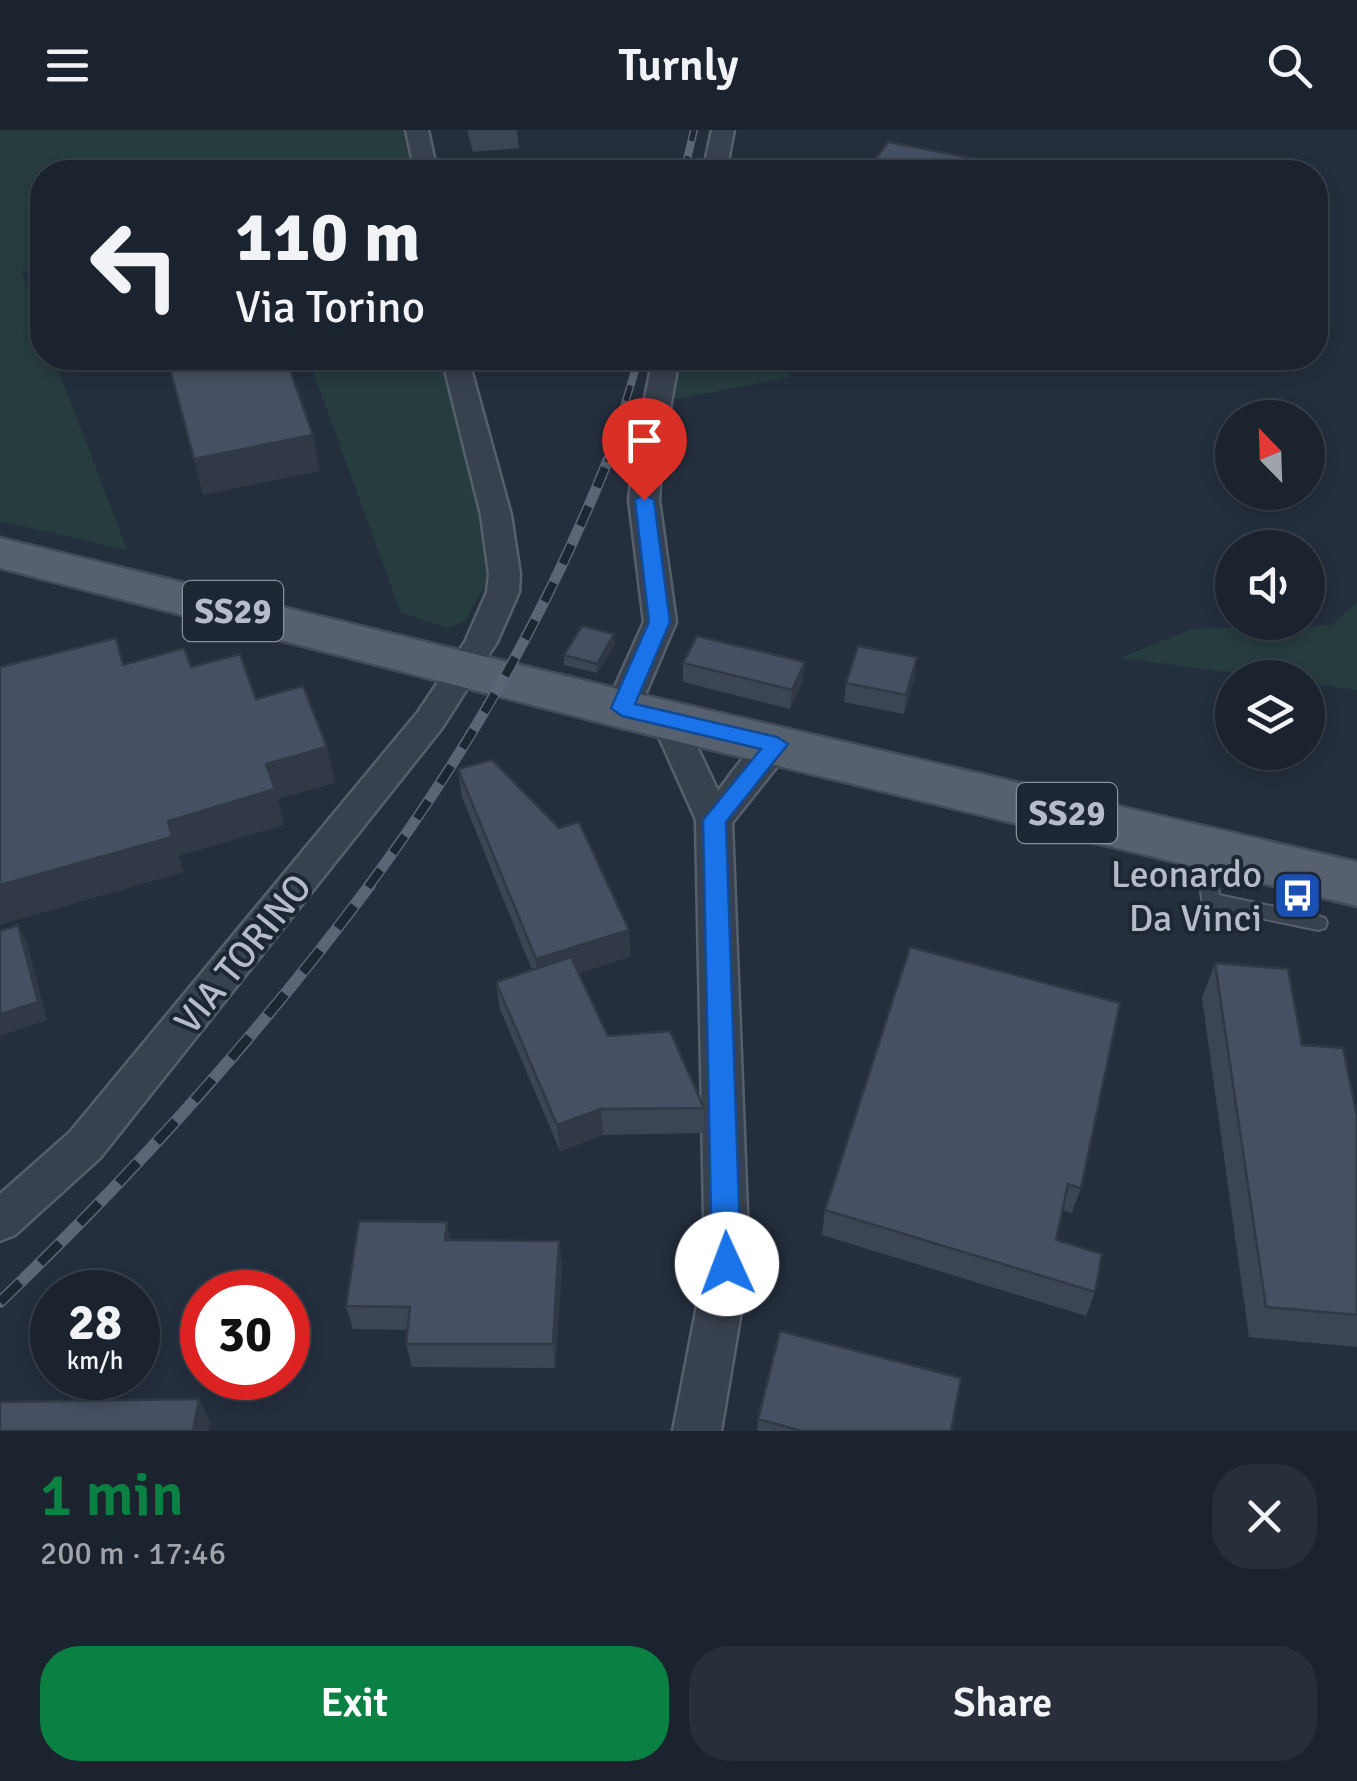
<!DOCTYPE html>
<html lang="en">
<head>
<meta charset="utf-8">
<style>
	body { margin:0; font-family:Signika,sans-serif; background:#282f3a; color:#f1f3f6; height:100vh; display:flex; flex-direction:column; font-size:38px; white-space:nowrap }
	* { box-sizing:border-box; margin:0 }
	p { font-size:32px; color:#a0a4aa }
	.icon { flex:none; width:55px; height:55px; fill:none; stroke:currentColor; stroke-width:2; stroke-linecap:round; stroke-linejoin:round }
	.map { position:relative; height:1301px; overflow:hidden }
	.drawer { display:flex; flex-direction:column; background:#1b232e; flex:1 }
	.drawer>* { flex:none }
	.banner { position:absolute; left:30px; top:30px; width:1298px; height:210px; border-radius:40px; box-shadow:0 5px 15px #0003,0 0 0 2px #39404a; background:#1b232e; color:#f1f3f6; overflow:hidden }
	.needle { width:65px; rotate:337deg }
	.controls { position:absolute; left:1215px; top:270px; display:grid; gap:20px }
	.controls a { display:grid; place-items:center; width:110px; height:110px; border-radius:50%; background:#1b232e; box-shadow:0 5px 15px #0003,0 0 0 2px #39404a; font-size:50px }
	.speed { position:absolute; left:30px; top:1140px; display:flex; gap:20px; font-size:50px; font-weight:700; text-align:center }
	.speed>* { display:grid; place-content:center; width:130px; height:130px; border-radius:50%; background:#1b232e; box-shadow:0 5px 15px #0003,0 0 0 2px #39404a; line-height:1 }
	.speed small { font-size:25px; font-weight:400 }
	.speed .limit { border:15px solid #d22; background:#fff; color:#111 }
	.pin { position:absolute; display:grid; place-items:center; width:85px; height:85px; color:#fff; margin:-102px -42px; border-radius:50% 50% 50% 0; rotate:-45deg; box-shadow:0 0 10px #0007 }
	.pin .icon { rotate:45deg }
	.me { position:absolute; width:110px; margin:-55px; rotate:358deg; stroke-linejoin:round; filter:drop-shadow(0 0 8px #0008) }
	.turn { display:flex; align-items:center; gap:35px; height:210px; padding:0 40px; font-size:45px }
	.turn .icon { width:130px; height:130px; stroke-width:2.5 }
	.turn b { display:block; font-size:70px; line-height:85px }
	.round { display:grid; place-items:center; flex:none; width:105px; height:105px; border-radius:40px; background:#282f3a }
	.overview { display:flex; align-items:center; justify-content:space-between; height:170px; padding:0 40px }
	h1 { font-size:60px; font-weight:600; line-height:75px; color:#0b8043 }
	.action { display:flex; gap:20px; margin-top:auto; padding:20px 40px }
	.action a { flex:1; height:115px; border-radius:40px; background:#0b8043; color:#fff; font-size:40px; font-weight:600; line-height:115px; text-align:center }
	.action a+a { background:#282f3a; color:#f1f3f6 }
	header { display:flex; justify-content:space-between; align-items:center; height:130px; padding:0 40px; background:#1b232e; font-size:45px; font-weight:600 }
	.map>svg:first-child { display:block }
	.green { fill:#263c3f }
	.lines { fill:none; stroke-linecap:round; stroke-linejoin:round }
	.service-casing { stroke:#565f6c; stroke-width:4 }
	.minor-casing { stroke:#565f6c; stroke-width:5 }
	.primary-casing { stroke:#414a57; stroke-width:5 }
	.service { fill:#38414e; fill-rule:evenodd }
	.minor { fill:#38414e; fill-rule:evenodd }
	.primary { fill:#56606e; fill-rule:evenodd }
	.rail-far2-casing { stroke:#5a6575; stroke-width:8 }
	.rail-far1-casing { stroke:#5a6575; stroke-width:11 }
	.rail-casing { stroke:#5a6575; stroke-width:12 }
	.rail-far2 { stroke:#1d2633; stroke-width:5; stroke-dasharray:16; stroke-linecap:butt }
	.rail-far1 { stroke:#1d2633; stroke-width:8; stroke-dasharray:21; stroke-linecap:butt }
	.rail { stroke:#1d2633; stroke-width:9; stroke-dasharray:28; stroke-linecap:butt }
	.wall { fill:#3b4654 }
	.shaded-wall { fill:#303945 }
	.building { fill:#455162; stroke:#303945; stroke-width:2.5 }
	.route { fill:#1a73e8; stroke:#114b97; stroke-width:2.5 }
	.labels { text-anchor:middle; dominant-baseline:central; stroke-width:8; stroke-linejoin:round; paint-order:stroke }
	.shield { fill:#1d2633; stroke:#878f9c; stroke-width:2.5 }
	.shield-label { font-size:35px; font-weight:bold; fill:#b4bcc9 }
	.poi-label { font-size:38px; fill:#b4bcc9; stroke:#1d2633; text-anchor:end }
	.street-label { font-size:38px; fill:#b4bcc9; stroke:#1d2633 }
</style>
</head>
<body>
<header><svg class="icon" aria-label="menu" viewBox="0 0 24 24"><path d="M4 6h16M4 12h16M4 18h16"/></svg>Turnly<svg class="icon" aria-label="search" viewBox="0 0 24 24"><circle cx="10" cy="10" r="6"/><path d="M15 15l6 6"/></svg></header>
<div class="map">
<svg width="1357" height="1301" viewBox="0 0 1357 1301">
	<rect width="100%" height="100%" fill="#242f3e"/>
	<!-- green -->
	<path class="green" d="M0,0H409L415,42H42V137L22,142L42,197V228H54L127,420L0,391Z
		M308,228H446L495,414L487,453L465,491L448,498L401,483Z
		M683,228H779L791,247L671,270Z
		M1357,472V560L1308,553V548L1264,547L1120,528L1191,499L1332,495Z"/>
	<g class="lines">
		<defs>
			<path id="service" d="M1204,709L1210,711L1213,716L1219,765L1318,786L1325,788L1327,793L1325,798L1318,800L1203,776L1195,716L1198,711Z"/>
			<path id="minor" d="M406,0H428L437,42H415Z
				M712,0H734L726,42H703Z
				M442,228H468L511,385L520,444L519,462L497,512L442,598L100,1028L15,1105L0,1111V1064L70,1002L418,582L465,512L487,462L489,444L481,385Z
				M653,228H679L662,323L659,370L676,492L639,579L634,587L622,591L610,587L605,579L644,492L629,370L634,323Z
				M668,577L680,581L718,661C736,639 758,597 789,606L794,615L732,693L749,1134L721,1301H673L705,1134L696,690L651,589L656,581Z"/>
			<path id="primary" d="M0,408L622,560L1357,732V776L622,598L0,438Z"/>
		</defs>
		<!-- service casing -->
		<use href="#service" class="service-casing"/>
		<!-- minor casing -->
		<use href="#minor" class="minor-casing"/>
		<!-- primary casing -->
		<use href="#primary" class="primary-casing"/>
		<!-- service -->
		<use href="#service" class="service"/>
		<!-- minor -->
		<use href="#minor" class="minor"/>
		<!-- primary -->
		<use href="#primary" class="primary"/>
		<defs>
			<path id="rail-far2" d="M684,42L694,0
				M607,332L639,228"/>
			<path id="rail-far1" d="M368,757C469,620 544,488 608,330"/>
			<path id="rail" d="M0,1172C133,1044 260,903 370,755"/>
		</defs>
		<!-- rail-far2 casing -->
		<use href="#rail-far2" class="rail-far2-casing"/>
		<!-- rail-far1 casing -->
		<use href="#rail-far1" class="rail-far1-casing"/>
		<!-- rail casing -->
		<use href="#rail" class="rail-casing"/>
		<!-- rail-far2 -->
		<use href="#rail-far2" class="rail-far2"/>
		<!-- rail-far1 -->
		<use href="#rail-far1" class="rail-far1"/>
		<!-- rail -->
		<use href="#rail" class="rail"/>
	</g>
	<!-- wall -->
	<path class="wall" d="M467,0H517L519,18L473,22Z
		M615,514L597,543L564,535V525Z
		M683,533L803,551L790,579L683,552Z
		M915,546L904,584L844,572L846,553Z
		M458,639L629,800L630,827L578,843L608,906L704,978L703,1003L603,1005L560,1021L500,879L496,852L532,840L462,667Z
		M910,817L1081,1058L1072,1083L1063,1080L1056,1110L1095,1162L1086,1186L822,1105L825,1080Z
		M1215,833L1302,915L1357,986V1217L1249,1207L1202,868Z
		M447,1092L450,1110L559,1111L562,1136L555,1238L412,1237L406,1214L407,1200L353,1199L346,1176Z
		M758,1289L951,1301H757Z"/>
	<!-- shaded-wall -->
	<path class="shaded-wall" d="M313,305L320,341L203,365L194,329Z
		M614,504L615,514L597,543V534Z
		M917,527L915,546L904,584L906,565Z
		M805,532L803,551L790,579L792,560Z
		M327,617L335,653L278,669L284,695L179,726L184,742L0,795V755L168,691L266,634Z
		M18,795L27,813L47,890L0,906V884Z
		M629,800L630,827L538,856L536,829Z
		M601,979L603,1005L560,1021L557,995Z
		M447,1092L452,1116L445,1110Z
		M559,1111L562,1136L555,1238L553,1214Z
		M199,1269L210,1292L208,1301H193Z"/>
	<!-- building -->
	<path class="building" d="M888,12L1024,38L1021,42H910L901,41L900,42H866Z
		M1047,37L1052,42L1022,41Z
		M42,107V139L33,109Z
		M209,228H286L313,305L194,329L169,235Z
		M582,496L614,504L597,534L564,525Z
		M697,506L805,532L792,560L683,533Z
		M116,508L123,535L184,518L191,537L240,524L256,569L303,556L327,617L266,634L275,659L168,691L172,707L0,755V537Z
		M858,516L917,527L906,565L846,553Z
		M492,630L559,698L579,692L629,800L536,829L458,639Z
		M18,795L38,872L0,884V801Z
		M910,817L1120,873L1081,1058L1068,1054L1056,1110L1102,1124L1095,1162L825,1080Z
		M571,827L608,906L670,901L704,978L601,979L557,995L496,852Z
		M1215,833L1288,839L1302,915L1343,918L1357,986V1185L1266,1177Z
		M359,1091L447,1092L445,1110L559,1111L553,1214H406L410,1177L346,1176Z
		M780,1201L961,1248L951,1301H802L758,1289Z
		M199,1269L193,1301H0V1272Z"/>
	<!-- route -->
	<path class="route" d="M644,365L654,370L670,492L635,574L777,607L788,614L726,692L741,1134L737,1143L727,1147L717,1143L712,1134L703,690L761,619L622,586L611,578L649,492L635,370Z"/>
	<!-- icons -->
	<defs>
		<symbol id="bus-square" viewBox="-11 -11 22 22"><rect x="-9" y="-9" width="18" height="18" rx="4" fill="#1a4fb4" stroke="#1d2633"/><path d="M-5-6H5V4H4V6H2V4H-2V6H-4V4H-5ZM-3.5-4V0h7V-4ZM-3.5 1.2v1.5H-2V1.2ZM2 1.2v1.5H3.5V1.2Z" fill="#fff"/></symbol>
	</defs>
	<g fill-rule="evenodd">
		<use href="#bus-square" x="1270" y="738" width="55" height="55"/>
	</g>
	<g class="labels">
		<!-- shield labels -->
		<g class="shield">
			<rect x="183" y="451" width="100" height="60" rx="8"/>
			<rect x="1017" y="653" width="100" height="60" rx="8"/>
		</g>
		<g class="shield-label">
			<text x="233" y="481">SS29</text>
			<text x="1067" y="683">SS29</text>
		</g>
		<!-- poi labels -->
		<g class="poi-label">
			<text x="1262" y="744">Leonardo<tspan x="1262" dy="44">Da Vinci</tspan></text>
		</g>
		<!-- street labels -->
		<g class="street-label">
			<text transform="translate(243 824) rotate(-51)">VIA TORINO</text>
		</g>
	</g>
</svg>
<div class="controls">
<a><svg class="needle" viewBox="-14 -14 28 28"><path d="M0-13l5 13h-10z" fill="#e53935"/><path d="M0 13l5-13h-10z" fill="#a0a4aa"/></svg></a>
<a><svg class="icon" aria-label="sound" viewBox="0 0 24 24"><path d="M4 9h4l5-4v14l-5-4H4zM17 9q2 3 0 6"/></svg></a>
<a><svg class="icon" aria-label="layers" viewBox="0 0 24 24"><path d="M12 4l9 5-9 5-9-5zM3 14l9 5 9-5"/></svg></a>
</div>
<div class="speed"><div>28<small>km/h</small></div><div class="limit">30</div></div>
<div class="pin" style="left:644px;top:370px;background:#d93025"><svg class="icon" aria-label="arrive" viewBox="0 0 24 24"><path d="M6 21V4h12l-3 4 3 4H6"/></svg></div>
<svg class="me" style="left:727px;top:1134px" viewBox="-20 -20 40 40"><circle r="19" fill="#fff"/><path d="M0-13L10 11 0 6-10 11z" fill="#1a73e8"/></svg>
<div class="banner">
<div class="turn"><svg class="icon" aria-label="left" viewBox="0 0 24 24"><path d="M17 20v-9H6M10 6l-5 5 5 5"/></svg><div><b>110 m</b>Via Torino</div></div>
</div>
</div>
<section class="drawer">
<div class="overview"><div><h1>1 min</h1><p>200 m · 17:46</p></div><a class="round"><svg class="icon" aria-label="close" viewBox="0 0 24 24"><path d="M6 6l12 12M18 6L6 18"/></svg></a></div>
<div class="action"><a>Exit</a><a>Share</a></div>
</section>
</body>
</html>
